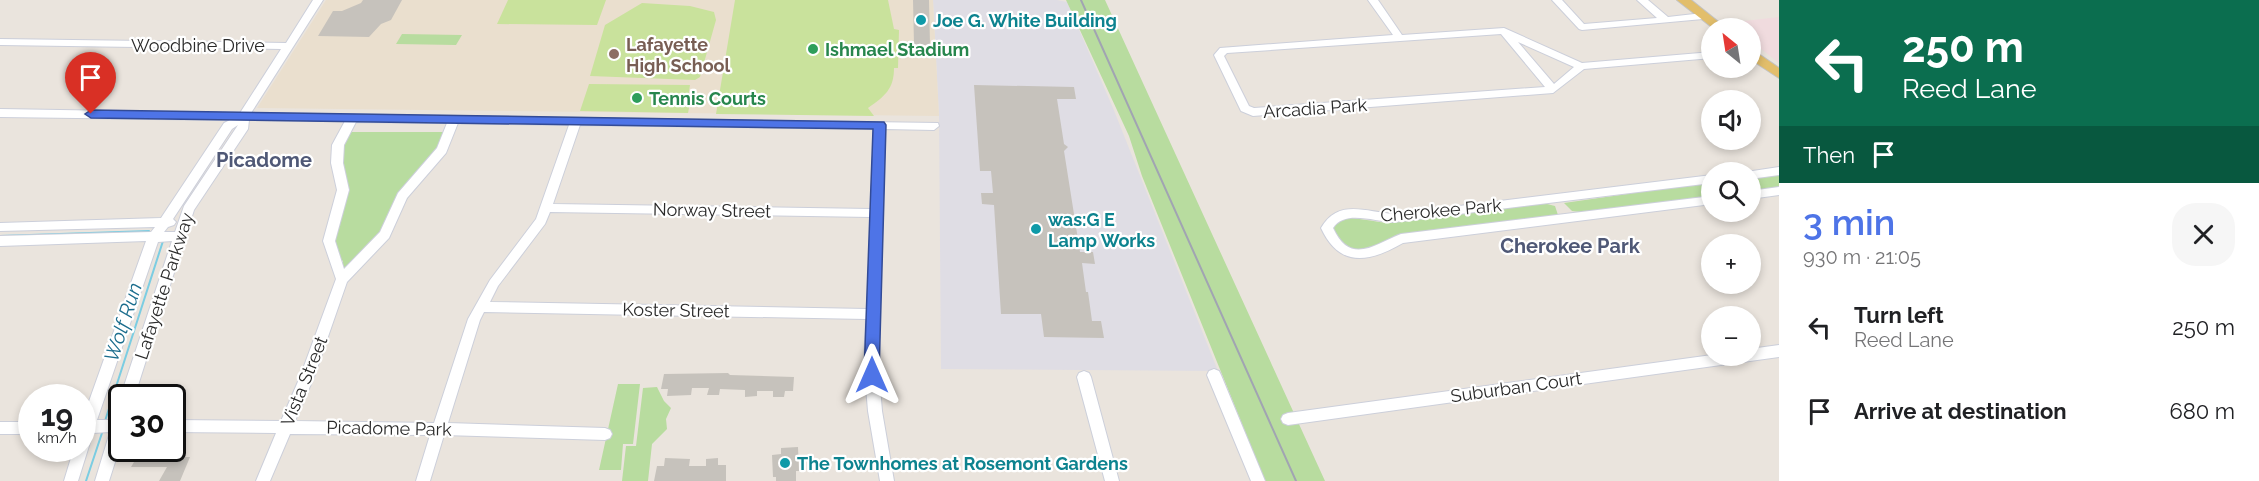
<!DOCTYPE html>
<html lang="en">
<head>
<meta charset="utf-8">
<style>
	body { margin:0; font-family:Raleway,sans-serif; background:#f6f6f6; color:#202124; height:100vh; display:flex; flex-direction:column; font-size:22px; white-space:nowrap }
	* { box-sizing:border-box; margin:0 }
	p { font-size:20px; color:#757577 }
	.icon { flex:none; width:33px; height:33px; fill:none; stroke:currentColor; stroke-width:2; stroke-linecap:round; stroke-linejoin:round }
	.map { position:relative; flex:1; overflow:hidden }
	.details { display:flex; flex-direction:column; background:#fff; width:480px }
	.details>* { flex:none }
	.top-card { background:#0b6e4f; color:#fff; overflow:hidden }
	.needle { width:39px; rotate:330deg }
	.buttons { position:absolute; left:1701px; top:18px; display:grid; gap:12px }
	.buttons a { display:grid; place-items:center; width:60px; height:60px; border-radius:50%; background:#fff; box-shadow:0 3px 9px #0003; font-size:30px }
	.speed { position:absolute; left:18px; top:384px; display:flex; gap:12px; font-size:30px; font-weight:700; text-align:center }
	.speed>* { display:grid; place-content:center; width:78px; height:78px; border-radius:50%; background:#fff; box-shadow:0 3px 9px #0003; line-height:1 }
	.speed small { font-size:15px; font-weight:400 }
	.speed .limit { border:3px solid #111; border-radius:9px; background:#fff; color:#111 }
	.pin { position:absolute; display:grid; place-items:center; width:51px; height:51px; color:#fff; margin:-62px -26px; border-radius:50% 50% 50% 0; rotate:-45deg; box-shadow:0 0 6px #0007 }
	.pin .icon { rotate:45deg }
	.me { position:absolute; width:66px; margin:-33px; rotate:0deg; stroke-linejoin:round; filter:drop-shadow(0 0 4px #0008) }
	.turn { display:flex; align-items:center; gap:21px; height:126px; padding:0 24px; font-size:27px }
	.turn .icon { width:78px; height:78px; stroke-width:2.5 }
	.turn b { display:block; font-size:42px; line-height:51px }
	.then { display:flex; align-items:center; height:57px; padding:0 24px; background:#0003; gap:12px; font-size:22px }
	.round { display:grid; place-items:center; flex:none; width:63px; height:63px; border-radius:24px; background:#f6f6f6 }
	.head { display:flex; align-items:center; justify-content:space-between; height:102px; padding:0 24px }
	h1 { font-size:36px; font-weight:600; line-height:45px; color:#4e74e7 }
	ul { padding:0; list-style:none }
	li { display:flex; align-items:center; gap:18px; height:84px; padding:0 24px }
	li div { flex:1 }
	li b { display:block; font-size:22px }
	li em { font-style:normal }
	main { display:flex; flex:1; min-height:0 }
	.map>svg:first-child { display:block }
	.industrial { fill:#dfdde4 }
	.education { fill:#eadfce }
	.medical { fill:#f0dbde }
	.green { fill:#b8dc9f }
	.pitch { fill:#c9e29c }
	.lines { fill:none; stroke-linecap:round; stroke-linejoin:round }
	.stream { stroke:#7bcde2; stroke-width:2 }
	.building { fill:#c6c2bc }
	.minor-casing { stroke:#cccfda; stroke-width:2 }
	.major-casing { stroke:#c3c3c3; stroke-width:2 }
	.minor { fill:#fff; fill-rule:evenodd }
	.major { fill:#e2be6b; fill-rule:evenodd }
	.rail { stroke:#a1a4b2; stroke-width:2 }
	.route { fill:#4e74e7; stroke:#334b96; stroke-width:1.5 }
	.culture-dot { fill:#0f9aa8; stroke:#fff; stroke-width:2 }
	.leisure-dot { fill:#2e9e5b; stroke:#fff; stroke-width:2 }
	.education-dot { fill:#8d6e63; stroke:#fff; stroke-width:2 }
	.labels { text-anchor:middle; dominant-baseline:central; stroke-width:4.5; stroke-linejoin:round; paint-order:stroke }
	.culture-label { font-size:18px; font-weight:bold; fill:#0d838f; stroke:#fff; text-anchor:start }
	.education-label { font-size:18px; font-weight:bold; fill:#785e54; stroke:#fff; text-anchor:start }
	.street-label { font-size:18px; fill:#2a2a2a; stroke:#fff }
	.leisure-label { font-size:18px; font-weight:bold; fill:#27864d; stroke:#fff; text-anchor:start }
	.neighbourhood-label { font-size:20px; font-weight:bold; fill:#4f5876; stroke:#fff }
	.water-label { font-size:20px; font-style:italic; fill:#1b6d8d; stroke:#fff }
</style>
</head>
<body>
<main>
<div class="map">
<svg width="1779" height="481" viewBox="0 0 1779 481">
	<rect width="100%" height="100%" fill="#eae4dd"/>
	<!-- industrial -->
	<path class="industrial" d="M933,0H1057L1067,2L1113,108L1218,371L941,369L939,116Z"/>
	<!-- education -->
	<path class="education" d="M326,0H933L939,116L257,108Z"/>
	<!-- medical -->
	<path class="medical" d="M1779,17V63L1751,41L1750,28H1735L1727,23Z"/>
	<!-- green -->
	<path class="green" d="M1066,0H1105L1325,481H1265L1142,176L1129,136Z
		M402,34L462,35L456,45L396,44Z
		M345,132H450L387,231L343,270V261L336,256C333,214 338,172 345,132Z
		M1779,174V189L1760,190L1751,186L1750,177Z
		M1711,182V197L1580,212L1572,211L1564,203Z
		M1543,203L1555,206L1558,215L1416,234L1374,250L1360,251L1347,247L1336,240L1332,228L1340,218C1357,217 1372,222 1389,223Z
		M618,384H640L633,444H623L621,470H599Z
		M657,387L664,401L671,408L666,419L667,429L652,444L648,481H622L626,446H636L643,388Z"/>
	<!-- pitch -->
	<path class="pitch" d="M508,0H606L597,25L497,24Z
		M735,0H888L894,29L899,30L898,68H894C894,89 885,96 868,108L874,116L716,114Z
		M642,3L690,6L714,12L716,20L700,77L695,80L590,76L605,25Z
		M589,84L690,85L688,98H691L688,113L580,111Z"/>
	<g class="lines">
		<!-- stream -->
		<path class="stream" d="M0,236L149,231
			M105,421L163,241
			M86,481L103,430"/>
	</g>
	<!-- building -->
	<path class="building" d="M363,0H402L391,20L381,24L369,37L318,36L333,11H342L361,3Z
		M913,0H929L930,45H914Z
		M974,85L1074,87L1076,99H1057L1064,144L1068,147L1064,151L1080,252H1093L1095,264L1082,263L1086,292H1088L1092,321H1101L1104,338L1044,337L1041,314H1001L994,205L982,204L981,193H993L991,171H980Z
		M728,373L730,375L794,377L793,391H785L784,397H773V391H757V396L745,397V390L720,389L719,395H707L709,388H692L691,395L667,396L668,389H661L664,374Z
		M172,444H183L176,457H190L180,481H159L167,467H131L134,462H128L132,453H136L141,448H172Z
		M798,447L799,471H796V481H776V477H773L772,455L781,454V448Z
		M665,458L690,459L689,466H706V459L718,458V465H726V481H654L657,466H664Z"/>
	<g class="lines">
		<defs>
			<path id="minor" d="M313,0H323L251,113L938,123L939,126L934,130L885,129L878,363L882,411L894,481H880L868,411L864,363L866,319L484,312L480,320L448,423L605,428L610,430L612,434L610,438L605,440L444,435L430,481H416L430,435L290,434L270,481H256L276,433L172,432V420L281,421L300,377L336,279L323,241L337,190L331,163L332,145L345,121L249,120L248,129L194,210L134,398H122V401L120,398L172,241L158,242L97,420H114L117,411L122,409V440L109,481H95L110,432L93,433L78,481H64L74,448H82V421L146,241L0,246V236L151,232L155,227L0,231V223L161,218L224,123L230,120L0,117V109L240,113L281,49L0,45V39L286,43ZM356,122L447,123L437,148L398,193L380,232L344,269L335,241L349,190L343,163L344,145ZM458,123L569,125L536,219L490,280L468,319L434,423L295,421L314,377L347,282L389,238L407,198L446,153ZM238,125L184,206L175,232H164L168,227L174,225L176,222L173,219L232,129ZM580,125L874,129L871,209L553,204ZM550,212L871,217L867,309L490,302L498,286L545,224Z
				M1368,0H1378L1402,35L1504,28L1582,63L1712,52V58L1584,69L1553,93L1253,116L1241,111L1214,55L1220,48L1393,35ZM1501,34L1545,87L1254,108L1249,106L1224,56L1227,53ZM1518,42L1574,67L1554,84Z
				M1552,0H1562L1584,24L1657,18L1637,0H1648L1668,17L1703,13L1708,16L1703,19L1582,30L1579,29Z
				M1779,167V175L1750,179V172H1746Z
				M1712,175V183L1394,222C1375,222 1345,209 1333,228C1351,267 1376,243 1401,234L1712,196V204L1403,243C1370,262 1340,269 1321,228C1338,198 1366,212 1394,214Z
				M1779,187V195L1750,199V191Z
				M1779,345V357L1288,425L1283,423L1281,419L1283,415L1288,413L1712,355L1750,356V349Z
				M1214,369L1219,371L1221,375L1265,481H1251L1207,375L1209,371Z
				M1084,371L1089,373L1091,377L1119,481H1105L1077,377L1079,373Z
				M0,422H32V434H0Z"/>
			<path id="major" d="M1677,0H1691L1726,28H1713Z
				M1750,48L1779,68V78L1750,59Z"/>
		</defs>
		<!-- minor casing -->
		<use href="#minor" class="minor-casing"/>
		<!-- major casing -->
		<use href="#major" class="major-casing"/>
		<!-- minor -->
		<use href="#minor" class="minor"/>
		<!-- major -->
		<use href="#major" class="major"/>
		<!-- rail -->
		<path class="rail" d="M1081,0L1296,481"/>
	</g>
	<!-- route -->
	<path class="route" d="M91,110L884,122L886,125L879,375L877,380L872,382L866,380L864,375L873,129L91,118L85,114Z"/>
	<!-- markers -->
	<g class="culture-dot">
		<circle cx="921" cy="20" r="6"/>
		<circle cx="1036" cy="229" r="6"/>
		<circle cx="785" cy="463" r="6"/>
	</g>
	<g class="leisure-dot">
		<circle cx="813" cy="49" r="6"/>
		<circle cx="637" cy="98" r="6"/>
	</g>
	<circle class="education-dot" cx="614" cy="54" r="6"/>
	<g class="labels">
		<!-- culture labels -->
		<g class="culture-label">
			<text x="933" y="20">Joe G. White Building</text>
			<text x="1048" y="219">was:G E<tspan x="1048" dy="21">Lamp Works</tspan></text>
			<text x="797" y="463">The Townhomes at Rosemont Gardens</text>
		</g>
		<!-- education labels -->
		<g class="education-label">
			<text x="626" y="44">Lafayette<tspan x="626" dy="21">High School</tspan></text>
		</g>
		<!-- street labels -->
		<g class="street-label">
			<text x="198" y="45">Woodbine Drive</text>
			<text transform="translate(1315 108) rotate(-4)">Arcadia Park</text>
			<text transform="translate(712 210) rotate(1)">Norway Street</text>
			<text transform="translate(1441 210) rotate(-5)">Cherokee Park</text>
			<text transform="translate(164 286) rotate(-72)">Lafayette Parkway</text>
			<text transform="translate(676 310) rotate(1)">Koster Street</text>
			<text transform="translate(304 381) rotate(-68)">Vista Street</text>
			<text transform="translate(1516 387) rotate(-8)">Suburban Court</text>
			<text transform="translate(389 428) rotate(1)">Picadome Park</text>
		</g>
		<!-- leisure labels -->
		<g class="leisure-label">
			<text x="825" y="49">Ishmael Stadium</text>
			<text x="649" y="98">Tennis Courts</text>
		</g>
		<!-- neighbourhood labels -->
		<g class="neighbourhood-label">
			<text x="264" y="160">Picadome</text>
			<text x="1570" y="246">Cherokee Park</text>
		</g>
		<!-- water labels -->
		<g class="water-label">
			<text transform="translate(123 322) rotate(-72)">Wolf Run</text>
		</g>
	</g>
</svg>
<div class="buttons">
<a><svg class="needle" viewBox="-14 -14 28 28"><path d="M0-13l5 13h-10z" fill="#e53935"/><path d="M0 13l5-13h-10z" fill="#757577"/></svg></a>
<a><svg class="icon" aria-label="sound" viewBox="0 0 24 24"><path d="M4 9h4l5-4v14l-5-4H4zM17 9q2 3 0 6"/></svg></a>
<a><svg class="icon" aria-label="search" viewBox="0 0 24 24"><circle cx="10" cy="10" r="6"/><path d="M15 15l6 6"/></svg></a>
<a>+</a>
<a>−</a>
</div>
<div class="speed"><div>19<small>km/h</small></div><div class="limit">30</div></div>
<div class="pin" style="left:91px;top:114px;background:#d93025"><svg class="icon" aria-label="arrive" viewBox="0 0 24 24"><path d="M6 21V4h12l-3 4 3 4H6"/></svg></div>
<svg class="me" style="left:872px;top:375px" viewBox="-20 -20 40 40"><path d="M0-17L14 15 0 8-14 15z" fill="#4e74e7" stroke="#fff" stroke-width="4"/></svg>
</div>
<section class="details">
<div class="top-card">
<div class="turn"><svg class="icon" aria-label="left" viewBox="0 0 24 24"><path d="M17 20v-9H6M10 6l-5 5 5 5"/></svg><div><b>250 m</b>Reed Lane</div></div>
<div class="then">Then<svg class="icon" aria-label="arrive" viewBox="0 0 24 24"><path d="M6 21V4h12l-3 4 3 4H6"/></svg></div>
</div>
<div class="head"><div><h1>3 min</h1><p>930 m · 21:05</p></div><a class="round"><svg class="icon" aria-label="close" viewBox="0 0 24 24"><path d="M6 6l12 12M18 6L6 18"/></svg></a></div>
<ul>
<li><svg class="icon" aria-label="left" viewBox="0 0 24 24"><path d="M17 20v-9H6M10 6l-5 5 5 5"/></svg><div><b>Turn left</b><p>Reed Lane</p></div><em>250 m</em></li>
<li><svg class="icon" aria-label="arrive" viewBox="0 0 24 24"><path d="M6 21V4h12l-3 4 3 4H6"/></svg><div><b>Arrive at destination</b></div><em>680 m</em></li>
</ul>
</section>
</main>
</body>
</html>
